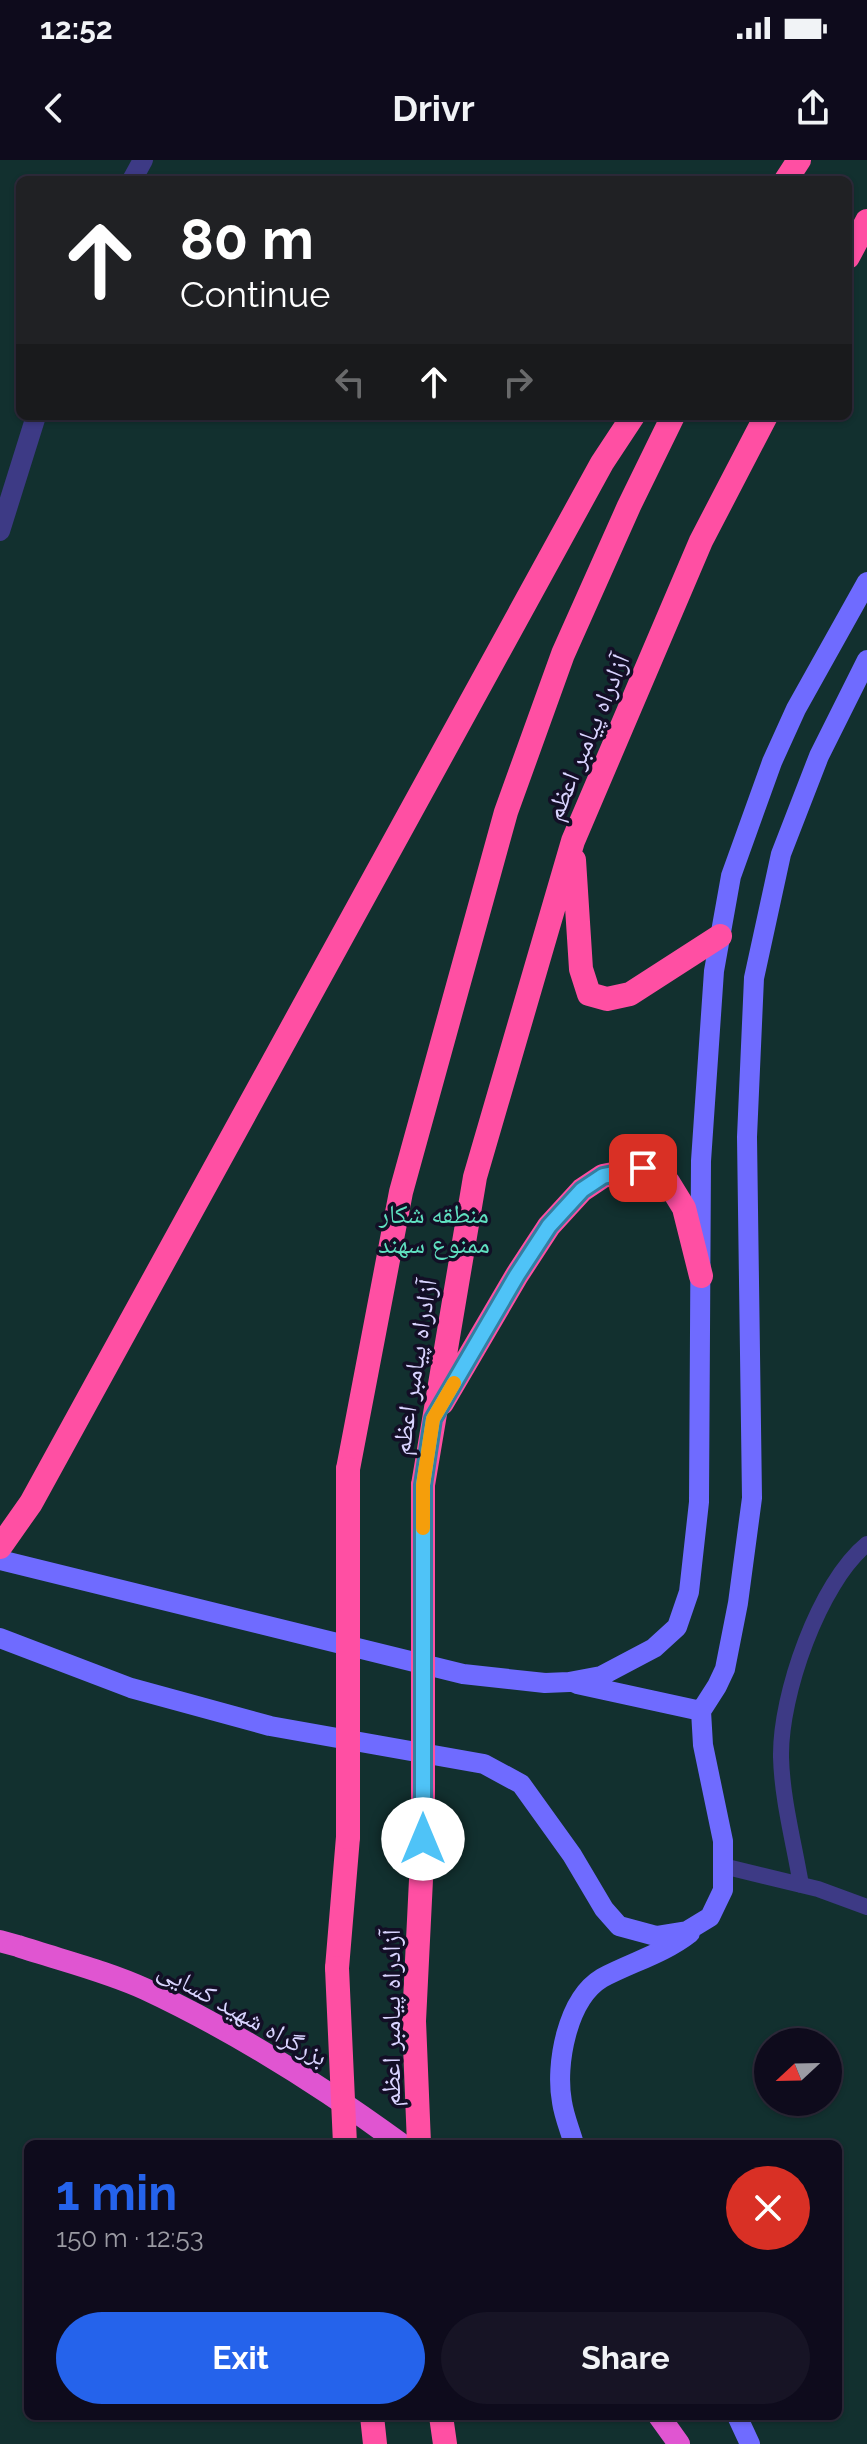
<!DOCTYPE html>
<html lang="en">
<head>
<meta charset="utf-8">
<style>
	body { margin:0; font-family:Raleway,"Noto Naskh Arabic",sans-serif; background:#171425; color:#f1f3f6; height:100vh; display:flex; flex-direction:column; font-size:30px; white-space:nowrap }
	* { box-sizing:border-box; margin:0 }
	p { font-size:26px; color:#9b9ba3 }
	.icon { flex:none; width:44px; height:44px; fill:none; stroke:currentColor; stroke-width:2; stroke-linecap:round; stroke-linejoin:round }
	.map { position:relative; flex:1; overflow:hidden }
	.details { position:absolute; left:24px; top:1980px; width:818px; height:280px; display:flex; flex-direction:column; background:#0e0b1c; border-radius:12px; box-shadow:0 2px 6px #0004,0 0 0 2px #2e2b3b }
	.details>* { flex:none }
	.guide { position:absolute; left:16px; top:16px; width:836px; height:244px; border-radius:12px; box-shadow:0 2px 6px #0004,0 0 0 2px #2e2b3b; background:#202124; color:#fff; overflow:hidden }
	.needle { width:52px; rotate:248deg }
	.tools { position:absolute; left:754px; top:1868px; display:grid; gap:16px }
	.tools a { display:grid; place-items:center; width:88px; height:88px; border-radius:50%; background:#0e0b1c; box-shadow:0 2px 6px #0004,0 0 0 2px #2e2b3b; font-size:40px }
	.pin { position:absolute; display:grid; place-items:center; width:68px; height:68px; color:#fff; margin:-34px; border-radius:16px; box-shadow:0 4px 12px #0006 }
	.me { position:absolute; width:88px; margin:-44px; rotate:0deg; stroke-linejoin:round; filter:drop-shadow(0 0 6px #0008) }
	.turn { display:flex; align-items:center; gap:28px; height:168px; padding:0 32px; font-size:36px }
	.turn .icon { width:104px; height:104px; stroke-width:2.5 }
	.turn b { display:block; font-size:56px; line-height:68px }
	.lanes { display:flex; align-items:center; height:76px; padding:0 32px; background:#0003; justify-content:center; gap:40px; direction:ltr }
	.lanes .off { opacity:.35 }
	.round { display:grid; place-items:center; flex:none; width:84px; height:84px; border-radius:42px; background:#171425 }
	.overview { display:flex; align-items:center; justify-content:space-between; height:136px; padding:0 32px }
	h1 { font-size:48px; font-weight:700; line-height:60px; color:#2563eb }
	.cta { display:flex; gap:16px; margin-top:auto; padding:16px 32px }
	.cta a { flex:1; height:92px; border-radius:48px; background:#2563eb; color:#fff; font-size:32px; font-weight:700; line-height:92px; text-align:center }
	.cta a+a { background:#171425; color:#f1f3f6 }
	.status { display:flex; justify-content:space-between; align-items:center; height:56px; padding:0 40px; background:#0e0b1c; direction:ltr }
	.status svg { height:22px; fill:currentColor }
	header { display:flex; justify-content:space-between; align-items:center; height:104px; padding:0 32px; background:#0e0b1c; font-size:36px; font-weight:700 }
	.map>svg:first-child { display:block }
	.green { fill:#12302f; fill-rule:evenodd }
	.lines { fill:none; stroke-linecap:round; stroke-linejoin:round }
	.service { stroke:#3d3a85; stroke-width:16 }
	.minor { stroke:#3d3a85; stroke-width:20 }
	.secondary { stroke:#6f6bff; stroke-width:20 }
	.trunk { stroke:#e055d1; stroke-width:22 }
	.motorway { stroke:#ff4fa3; stroke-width:24 }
	.motorway-bridge { stroke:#ff4fa3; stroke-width:24 }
	.route-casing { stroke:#337fa1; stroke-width:20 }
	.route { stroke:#4fc3f7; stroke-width:14 }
	.slow { stroke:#f59e0b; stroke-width:14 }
	.labels { text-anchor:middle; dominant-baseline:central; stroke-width:7; stroke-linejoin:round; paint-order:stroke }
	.street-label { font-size:26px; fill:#d9d4ff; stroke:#130f26 }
	.park-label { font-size:26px; fill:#5fe0c0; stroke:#130f26 }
</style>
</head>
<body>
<div class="status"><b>12:52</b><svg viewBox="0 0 49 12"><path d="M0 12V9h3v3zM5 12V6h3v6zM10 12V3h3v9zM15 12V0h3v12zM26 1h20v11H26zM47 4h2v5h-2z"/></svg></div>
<header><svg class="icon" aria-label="back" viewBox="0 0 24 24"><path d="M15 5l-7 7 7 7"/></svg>Drivr<svg class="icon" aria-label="share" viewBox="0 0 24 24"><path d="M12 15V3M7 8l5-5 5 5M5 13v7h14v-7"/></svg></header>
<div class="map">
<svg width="867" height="2284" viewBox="0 0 867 2284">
	<rect width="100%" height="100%" fill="#130f26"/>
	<!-- green -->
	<path class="green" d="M0,0H867V2284H0ZM20,20H848V256H20ZM768,1882H828V1942H768ZM28,1984H838V2256H28Z"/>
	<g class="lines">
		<!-- service -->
		<path class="service" d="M723,1706L818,1729L867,1747
			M801,1725C794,1683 782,1639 781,1597C780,1535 819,1423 867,1384"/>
		<!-- minor -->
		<path class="minor" d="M132,20L143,0
			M0,371L36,256"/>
		<!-- secondary -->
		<path class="secondary" d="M0,1400L463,1514L545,1523L569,1522L601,1516L654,1488L677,1467L689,1432L699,1342L701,1001L714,811L731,716L772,602L796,549L867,422
			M0,1478L131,1528L270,1566L484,1604L521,1624L572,1695L604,1749L619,1766L656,1776L687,1771L710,1757L723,1730V1681L703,1585L701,1551L577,1524
			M701,1551L717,1526L725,1509L738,1443L752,1338L747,977L754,818L781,694L819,596L867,500
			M574,1984C570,1970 564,1956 562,1942C555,1905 567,1839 602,1818C632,1802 663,1794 690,1773
			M737,2256L750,2284"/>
		<!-- trunk -->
		<path class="trunk" d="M0,1781L18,1786C60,1800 106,1811 145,1829C237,1872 320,1925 401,1984
			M659,2256L679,2284"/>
		<!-- motorway -->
		<path class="motorway" d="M786,20L799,0
			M848,97L867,61
			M574,700L581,809L589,834L607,839L630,834L720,776
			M442,1243L517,1115L549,1066L582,1030L603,1016L643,1008L668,1022L684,1048L701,1116
			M348,1309L401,1032L506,652L563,494L629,346L673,256
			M423,1325L475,1017L573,681L701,381L766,256
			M0,1387L31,1343L602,303L633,256
			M337,1808L348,1677
			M419,1984L414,1861L423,1679
			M372,2256L375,2284
			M441,2256L445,2284"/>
		<!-- motorway-bridge -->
		<path class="motorway-bridge" d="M348,1677V1309
			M423,1679V1325
			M337,1808L345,1984"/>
	</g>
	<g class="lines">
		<defs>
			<path id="route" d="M423,1679V1325L433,1259L517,1115L549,1066L582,1030L603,1016L643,1008"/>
		</defs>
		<!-- route casing -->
		<use href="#route" class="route-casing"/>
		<!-- route -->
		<use href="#route" class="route"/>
		<!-- slow -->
		<path class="slow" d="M423,1368V1325L433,1259L454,1223"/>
	</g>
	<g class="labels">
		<!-- street labels -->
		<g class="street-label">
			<text transform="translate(587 577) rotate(-67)">آزادراه پیامبر اعظم</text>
			<text transform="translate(414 1207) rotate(-81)">آزادراه پیامبر اعظم</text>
			<text transform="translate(243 1853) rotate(29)">بزرگراه شهید کسایی</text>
			<text transform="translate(391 1858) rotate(-90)">آزادراه پیامبر اعظم</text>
		</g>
		<!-- park labels -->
		<g class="park-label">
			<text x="434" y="1054">منطقه شکار<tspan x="434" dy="30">ممنوع سهند</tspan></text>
		</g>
	</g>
</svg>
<div class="tools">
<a><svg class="needle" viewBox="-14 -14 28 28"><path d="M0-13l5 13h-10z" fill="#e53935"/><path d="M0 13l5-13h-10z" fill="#9b9ba3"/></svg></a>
</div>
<div class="pin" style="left:643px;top:1008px;background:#d93025"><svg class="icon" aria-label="arrive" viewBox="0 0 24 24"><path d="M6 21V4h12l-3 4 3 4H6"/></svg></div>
<svg class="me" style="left:423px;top:1679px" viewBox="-20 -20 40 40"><circle r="19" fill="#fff"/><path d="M0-13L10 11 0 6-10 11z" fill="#4fc3f7"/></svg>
<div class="guide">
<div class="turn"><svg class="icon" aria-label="ahead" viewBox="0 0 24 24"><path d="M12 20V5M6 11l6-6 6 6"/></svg><div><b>80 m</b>Continue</div></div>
<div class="lanes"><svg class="icon off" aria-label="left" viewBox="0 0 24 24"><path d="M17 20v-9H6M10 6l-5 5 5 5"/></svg><svg class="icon" aria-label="ahead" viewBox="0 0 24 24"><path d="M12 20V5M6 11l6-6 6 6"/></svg><svg class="icon off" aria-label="right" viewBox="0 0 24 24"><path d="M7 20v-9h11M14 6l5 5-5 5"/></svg></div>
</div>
<section class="details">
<div class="overview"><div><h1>1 min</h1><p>150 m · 12:53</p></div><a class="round" style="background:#d93025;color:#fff"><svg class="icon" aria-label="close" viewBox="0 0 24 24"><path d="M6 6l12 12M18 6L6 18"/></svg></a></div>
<div class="cta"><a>Exit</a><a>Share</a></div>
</section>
</div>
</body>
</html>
